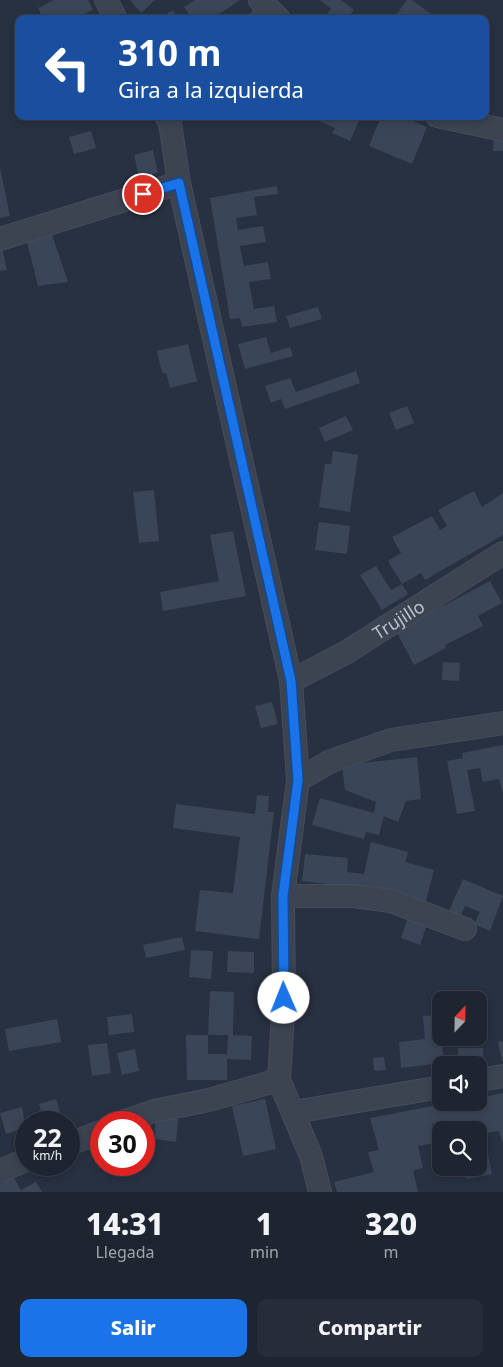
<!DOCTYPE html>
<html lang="es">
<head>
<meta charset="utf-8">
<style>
	body { margin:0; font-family:"Noto Sans",sans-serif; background:#262d39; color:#f1f3f6; height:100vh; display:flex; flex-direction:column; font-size:19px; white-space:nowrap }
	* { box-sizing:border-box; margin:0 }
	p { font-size:16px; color:#a1a5ab }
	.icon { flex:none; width:28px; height:28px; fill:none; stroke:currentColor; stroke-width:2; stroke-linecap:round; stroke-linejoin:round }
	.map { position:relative; height:1192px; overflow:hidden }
	.sheet { display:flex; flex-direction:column; background:#1e2531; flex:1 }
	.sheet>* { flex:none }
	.banner { position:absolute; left:15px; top:15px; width:474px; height:105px; border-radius:10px; box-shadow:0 2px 8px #0003,0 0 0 1px #3c424d; background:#1a4fa0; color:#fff; overflow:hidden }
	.needle { width:32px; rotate:22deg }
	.tools { position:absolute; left:432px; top:991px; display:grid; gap:10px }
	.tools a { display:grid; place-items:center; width:55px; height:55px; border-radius:10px; background:#1e2531; box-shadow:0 2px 8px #0003,0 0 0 1px #3c424d; font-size:25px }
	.speed { position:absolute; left:15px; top:1111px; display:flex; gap:10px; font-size:25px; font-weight:700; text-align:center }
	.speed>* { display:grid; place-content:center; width:65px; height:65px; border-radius:50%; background:#1e2531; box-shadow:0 2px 8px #0003,0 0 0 1px #3c424d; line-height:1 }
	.speed small { font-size:12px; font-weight:400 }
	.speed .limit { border:8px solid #d22; background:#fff; color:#111 }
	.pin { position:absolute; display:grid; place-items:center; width:42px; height:42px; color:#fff; margin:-21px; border:2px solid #fff; border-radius:50%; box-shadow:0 1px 5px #0007 }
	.me { position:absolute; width:55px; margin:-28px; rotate:359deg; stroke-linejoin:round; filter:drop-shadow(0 0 4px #0008) }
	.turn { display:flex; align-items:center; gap:18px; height:105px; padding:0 20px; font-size:22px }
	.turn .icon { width:65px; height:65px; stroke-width:2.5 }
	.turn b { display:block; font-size:35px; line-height:42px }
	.eta { display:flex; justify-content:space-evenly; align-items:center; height:85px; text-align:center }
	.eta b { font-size:30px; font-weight:800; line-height:35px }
	.cta { display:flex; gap:10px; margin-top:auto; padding:10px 20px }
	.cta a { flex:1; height:58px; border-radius:10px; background:#1a73e8; color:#fff; font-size:20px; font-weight:800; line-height:58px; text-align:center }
	.cta a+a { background:#262d39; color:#f1f3f6 }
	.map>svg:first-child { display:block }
	.building { fill:#3a4557; fill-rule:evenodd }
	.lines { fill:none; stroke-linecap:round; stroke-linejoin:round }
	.minor-casing { stroke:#464c5b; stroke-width:24 }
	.minor { stroke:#3c4451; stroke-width:22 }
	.route-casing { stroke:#114b97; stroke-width:12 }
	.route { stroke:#1a73e8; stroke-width:9 }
	.labels { text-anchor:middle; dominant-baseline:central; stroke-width:5; stroke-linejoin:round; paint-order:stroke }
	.street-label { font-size:18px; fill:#b9bfcb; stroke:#212837 }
</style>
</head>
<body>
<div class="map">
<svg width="503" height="1192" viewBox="0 0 503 1192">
	<rect width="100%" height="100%" fill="#283141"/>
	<!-- building -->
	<path class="building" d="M54,0H88L93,10L80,16L81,19H43L38,8Z
		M130,0H155L141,13Z
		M195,0H240L212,19H192L184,7Z
		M320,0H341L354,10L347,19H323L331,9Z
		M407,0H412L435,17L393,19Z
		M173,10L178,19H158Z
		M253,10L262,19H245Z
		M322,116H361L350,141L332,133L335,128L319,121Z
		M381,116H401L427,127L412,164L369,146Z
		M91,131L96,148L74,154L69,137Z
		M494,136H503V151H493Z
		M153,150L158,173L139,177L134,155Z
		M0,168L10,216L0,218Z
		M277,186L278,194L254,197L257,215L236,218L238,230L263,226L266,242L240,246L244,266L268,262L271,279L249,282L254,309L274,306L277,322L242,327L240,318L230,319L210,198Z
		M52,235L68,282L38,286L27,242Z
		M2,248L7,270L0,271V249Z
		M318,307L322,319L290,328L286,316Z
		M266,337L271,353L290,347L293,356L245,369L238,344Z
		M188,344L197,381L170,388L166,373H162L157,351Z
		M356,371L360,383L285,409L281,399L271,403L265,386L290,378L296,392Z
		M407,406L414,423L396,430L389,413Z
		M346,416L353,430L325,442L319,428Z
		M333,451L358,455L350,512L319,507L325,464H331Z
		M154,490L159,541L139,543L133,492Z
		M474,491L482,507L503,493V535L425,580L421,573L402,584L388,561L401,553L392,537L432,516L440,530L447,526L438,510Z
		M319,522L350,526L347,554L315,550Z
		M233,531L246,596L163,611L160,592L219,581L210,535Z
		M376,566L391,590L402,584L408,594L382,610L360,575Z
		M490,581L502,603L478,616L483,626L445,645L446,648L414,665L396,631Z
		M443,662L460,663L459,681L442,680Z
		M272,702L278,724L261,728L255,706Z
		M503,745V793L499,779L483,782L480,768L467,770L475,811L457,814L447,761L463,758L462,753Z
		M417,757L421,799L406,801L398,822L384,816L379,835L366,832L364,839L312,825L320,798L374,813L376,802L345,790L342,765Z
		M257,795L269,796L268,812H274L259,939L195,931L200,890L233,893L240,837L173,828L176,804L255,814Z
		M371,842L408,852L405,862L434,870L425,905L360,888L302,881L305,854L348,858L347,872L364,874Z
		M463,879L503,896L490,931L474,924L480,912L465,906L459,920L447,915Z
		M409,915L428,922L420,945L401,938Z
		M182,937L185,950L146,958L143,945Z
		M191,950L213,951L211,979L189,977Z
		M228,951L254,952V973L227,972Z
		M210,991L234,992L233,1035L252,1036L251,1060L227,1059V1080H187L186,1035H208ZM208,1035H228L227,1054H208Z
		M132,1014L134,1032L109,1035L107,1017Z
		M439,1015L444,1063L401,1068L399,1042L425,1039L423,1016Z
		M57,1019L61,1042L9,1051L5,1029Z
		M503,1041V1061H502L498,1042Z
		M107,1043L111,1073L92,1076L88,1045Z
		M458,1048H483V1065H458Z
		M135,1049L139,1071L122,1075L117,1053Z
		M384,1057L386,1070L374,1071L373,1058Z
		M503,1093V1144L499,1131L479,1134V1130H441L439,1123L432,1124L435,1143L418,1146L423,1168L413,1171L418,1192H337L334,1182L374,1172L368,1152L379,1150L370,1118L454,1102H479V1098Z
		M56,1099L63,1122H44L39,1104Z
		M265,1099L276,1149L243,1156L232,1106Z
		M22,1107L26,1128L6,1134L0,1113Z
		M156,1117L178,1119L176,1142L154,1139Z
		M488,1155L492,1174L467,1179L465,1168H479V1157Z
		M13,1176L21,1190L36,1182L42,1192H0V1184Z"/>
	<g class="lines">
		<defs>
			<g id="minor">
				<path d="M106,0L116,19"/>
				<path d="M260,0L279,19"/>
				<path d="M166,116L170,123L179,183L291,681L298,780L283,896L284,998L279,1080L311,1156L320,1192"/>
				<path d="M437,116L503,130"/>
				<path d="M0,239L179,183"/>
				<path id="s1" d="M291,681L345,653L503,553"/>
				<path d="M298,780L331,761L391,740L503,723"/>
				<path d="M283,896H353L391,901L465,929"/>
				<path d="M479,1080L503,1076"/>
				<path d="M294,1112L441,1087"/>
				<path d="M122,1122L154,1111L209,1100L279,1080"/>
				<path d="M69,1144L101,1132"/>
				<path d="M0,1171L26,1160"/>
			</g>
		</defs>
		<!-- minor casing -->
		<use href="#minor" class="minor-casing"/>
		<!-- minor -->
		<use href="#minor" class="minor"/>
	</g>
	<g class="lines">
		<defs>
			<path id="route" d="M143,194L179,183L291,681L298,780L283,896L284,998"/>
		</defs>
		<!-- route casing -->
		<use href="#route" class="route-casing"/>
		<!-- route -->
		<use href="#route" class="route"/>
	</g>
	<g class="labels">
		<!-- street labels -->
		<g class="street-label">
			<text stroke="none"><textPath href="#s1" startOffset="124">Trujillo</textPath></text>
		</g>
	</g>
</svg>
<div class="tools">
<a><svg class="needle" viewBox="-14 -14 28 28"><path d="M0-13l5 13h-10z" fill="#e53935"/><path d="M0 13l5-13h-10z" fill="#a1a5ab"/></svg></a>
<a><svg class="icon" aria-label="sound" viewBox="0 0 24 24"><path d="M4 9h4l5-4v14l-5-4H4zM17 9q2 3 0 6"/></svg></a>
<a><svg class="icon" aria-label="search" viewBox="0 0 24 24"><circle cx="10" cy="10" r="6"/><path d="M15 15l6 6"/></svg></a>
</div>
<div class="speed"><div>22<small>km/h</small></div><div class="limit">30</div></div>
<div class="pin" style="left:143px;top:194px;background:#d93025"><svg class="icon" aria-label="arrive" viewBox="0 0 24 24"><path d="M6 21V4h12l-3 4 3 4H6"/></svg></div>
<svg class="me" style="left:284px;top:998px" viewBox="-20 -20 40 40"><circle r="19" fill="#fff"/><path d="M0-13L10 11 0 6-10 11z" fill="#1a73e8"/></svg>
<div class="banner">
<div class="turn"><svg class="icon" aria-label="left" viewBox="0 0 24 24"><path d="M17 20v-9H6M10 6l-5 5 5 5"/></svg><div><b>310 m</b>Gira a la izquierda</div></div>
</div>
</div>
<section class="sheet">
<div class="eta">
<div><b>14:31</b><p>Llegada</p></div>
<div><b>1</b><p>min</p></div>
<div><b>320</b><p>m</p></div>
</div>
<div class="cta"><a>Salir</a><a>Compartir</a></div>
</section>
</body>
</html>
